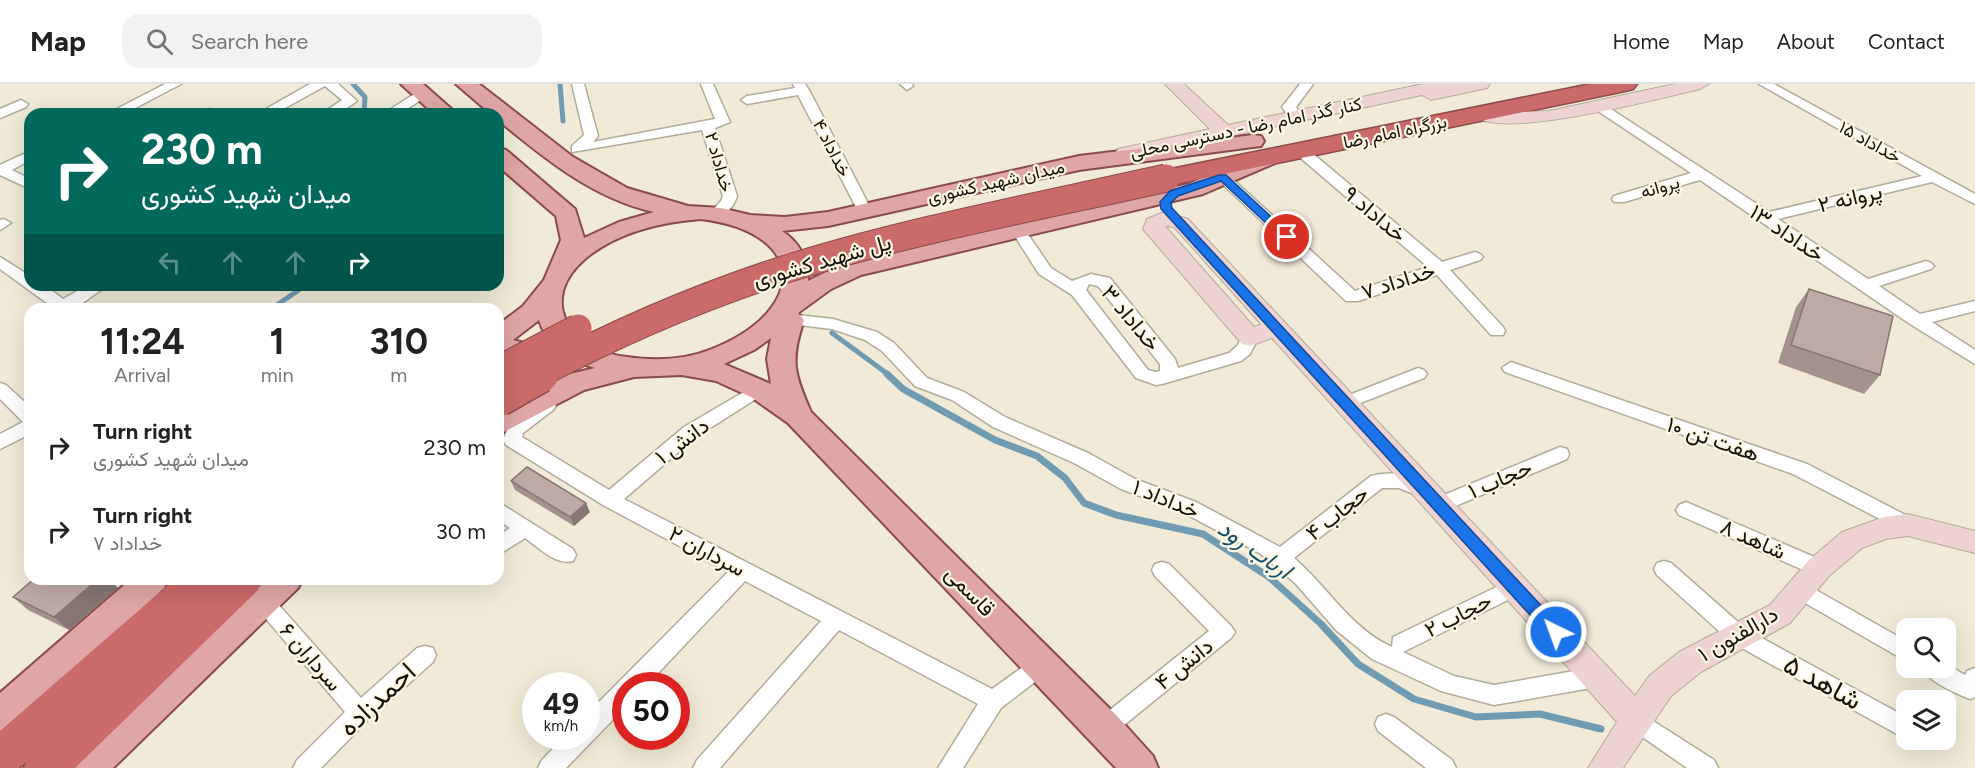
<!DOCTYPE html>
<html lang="en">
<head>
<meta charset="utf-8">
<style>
	body { margin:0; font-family:Figtree,Vazirmatn,sans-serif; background:#f2f2f2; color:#222; height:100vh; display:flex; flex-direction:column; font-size:22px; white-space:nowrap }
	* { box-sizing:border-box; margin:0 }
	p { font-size:20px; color:#767676 }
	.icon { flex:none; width:33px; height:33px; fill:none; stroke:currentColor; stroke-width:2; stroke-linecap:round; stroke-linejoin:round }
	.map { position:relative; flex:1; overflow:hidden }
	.sheet { position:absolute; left:24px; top:219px; width:480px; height:282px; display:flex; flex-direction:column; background:#fff; border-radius:18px; box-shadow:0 6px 24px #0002 }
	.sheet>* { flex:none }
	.banner { position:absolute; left:24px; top:24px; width:480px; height:183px; border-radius:18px; box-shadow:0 6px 24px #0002; background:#00695c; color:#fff; overflow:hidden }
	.fabs { position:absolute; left:1896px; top:534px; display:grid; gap:12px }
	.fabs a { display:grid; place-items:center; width:60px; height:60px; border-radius:12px; background:#fff; box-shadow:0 6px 24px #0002; font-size:30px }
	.speed { position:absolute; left:522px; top:588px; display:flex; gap:12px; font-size:30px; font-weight:700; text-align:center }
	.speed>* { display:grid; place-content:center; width:78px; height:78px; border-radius:50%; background:#fff; box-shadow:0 6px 24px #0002; line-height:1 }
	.speed small { font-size:15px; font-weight:400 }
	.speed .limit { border:9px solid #d22; background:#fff; color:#111 }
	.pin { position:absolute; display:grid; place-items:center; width:51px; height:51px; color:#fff; margin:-26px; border:3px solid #fff; border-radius:50%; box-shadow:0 2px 6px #0007 }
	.me { position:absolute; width:66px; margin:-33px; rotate:318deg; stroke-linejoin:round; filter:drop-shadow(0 0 4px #0008) }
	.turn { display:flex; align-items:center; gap:21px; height:126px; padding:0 18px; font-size:27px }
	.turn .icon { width:78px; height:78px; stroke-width:2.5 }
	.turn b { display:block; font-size:42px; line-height:51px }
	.lanes { display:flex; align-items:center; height:57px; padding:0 18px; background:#0003; justify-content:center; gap:30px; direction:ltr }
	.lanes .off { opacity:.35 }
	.eta { display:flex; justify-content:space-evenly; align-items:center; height:102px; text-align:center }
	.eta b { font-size:36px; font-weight:700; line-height:42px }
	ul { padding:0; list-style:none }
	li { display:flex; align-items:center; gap:18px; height:84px; padding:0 18px }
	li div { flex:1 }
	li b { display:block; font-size:22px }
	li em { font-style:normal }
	header { display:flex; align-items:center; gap:36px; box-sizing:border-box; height:84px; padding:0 30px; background:#fff; border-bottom:2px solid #e0e0e0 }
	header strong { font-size:28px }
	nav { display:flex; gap:33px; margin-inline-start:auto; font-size:21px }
	.search { width:420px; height:54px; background:#f2f2f2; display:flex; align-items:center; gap:15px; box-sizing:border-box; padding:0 21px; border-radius:18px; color:#767676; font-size:22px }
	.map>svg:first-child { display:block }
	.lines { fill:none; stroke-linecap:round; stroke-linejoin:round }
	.stream-far1 { stroke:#709cb3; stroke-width:5 }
	.stream { stroke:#709cb3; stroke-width:7 }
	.street-casing { stroke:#b1ac9a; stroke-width:3 }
	.secondary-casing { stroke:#b1ac9a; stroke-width:2 }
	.primary-casing { stroke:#8b4b49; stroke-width:4 }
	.highway-casing { stroke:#8b4b49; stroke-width:3 }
	.street { fill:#fff; fill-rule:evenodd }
	.secondary { fill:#efd2d2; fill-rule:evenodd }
	.primary { fill:#e0a6a6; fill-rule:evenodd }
	.highway { fill:#cb6a6a; fill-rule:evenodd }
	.highway-bridge-far1-casing { stroke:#8b4b49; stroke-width:29; stroke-linecap:butt }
	.highway-bridge-casing { stroke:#8b4b49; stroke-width:40; stroke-linecap:butt }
	.highway-bridge-far1 { stroke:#cb6a6a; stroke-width:27 }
	.highway-bridge { stroke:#cb6a6a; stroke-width:37 }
	.wall { fill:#a4928e }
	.shaded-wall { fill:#867774 }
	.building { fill:#bfaaa5; stroke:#867774; stroke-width:1.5 }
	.route { fill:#1a73e8; stroke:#114b97; stroke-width:1.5 }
	.labels { text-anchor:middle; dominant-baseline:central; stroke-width:4.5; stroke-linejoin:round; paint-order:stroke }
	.far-street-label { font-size:18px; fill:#14120b; stroke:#fdf7e4 }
	.street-label { font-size:22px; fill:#14120b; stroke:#fdf7e4 }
	.water-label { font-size:24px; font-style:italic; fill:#0f516f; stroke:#fdf7e4 }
	.near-street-label { font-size:27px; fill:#14120b; stroke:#fdf7e4 }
</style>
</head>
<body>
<header>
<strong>Map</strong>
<div class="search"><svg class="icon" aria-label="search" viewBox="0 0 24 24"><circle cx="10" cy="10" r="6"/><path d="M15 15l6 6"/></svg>Search here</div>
<nav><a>Home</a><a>Map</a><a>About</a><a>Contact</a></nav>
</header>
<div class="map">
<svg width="1975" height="684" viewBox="0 0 1975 684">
	<rect width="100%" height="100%" fill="#f0ead7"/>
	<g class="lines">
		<!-- stream-far1 -->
		<path class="stream-far1" d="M353,0L365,13L364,30
			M560,0L563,37
			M271,225L306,201
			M832,249L889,291"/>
		<!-- stream -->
		<path class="stream" d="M887,290L903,305L995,356L1037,372L1065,394L1084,419L1116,431L1203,450L1269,493L1320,539L1358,580L1414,615L1476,633L1540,630L1601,645"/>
		<defs>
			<path id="street" d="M165,0H181L124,30H107Z
				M310,0H338L357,17L338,30H321L342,16L325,2L274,30H257Z
				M572,0H584L598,52L593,58L715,35L701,0H713L730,38L715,44L737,112C734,122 726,132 716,134L709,130L721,117L723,112L702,46L572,68V62L584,51Z
				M793,0H805L809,6L872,127L870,130H860L858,127L798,11L747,20L741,16L747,12L795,4Z
				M900,0H912L913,2L907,6Z
				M1300,0H1313L1296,23L1303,33L1296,37L1291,36L1282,23Z
				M1759,0H1774L1975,110V120L1932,98L1778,135L1868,195L1926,177L1931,179L1934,182L1931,185L1879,202L1920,230L1975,217V227L1932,238L1975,266V280L1910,240L1700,96L1624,118H1614L1612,115L1614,112L1691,89L1595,25L1593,22L1600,18L1769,128L1922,92Z
				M422,5L427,6V12L399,30H383Z
				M21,16L28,20L26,23L0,34V25Z
				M208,25L213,26L214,30H199Z
				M1301,63L1306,64L1442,178L1475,168L1480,170L1483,173L1480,176L1450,186L1503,243L1505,247L1503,251H1491L1437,191L1358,217H1346L1215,93L1222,89L1227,90L1355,207L1428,183L1296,70V64Z
				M30,67V76L12,86L30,95V105L0,91V81Z
				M4,135L11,139L0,146V136Z
				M1018,141L1023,143L1051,184L1072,197L1091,190L1110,194L1175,275L1178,284L1229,269L1237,262L1244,250L1250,248L1258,254L1250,270L1241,277L1162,300L1156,301L1136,294L1072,211L1039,190L1011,146ZM1089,200L1098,202L1160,280V287L1156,288L1148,286L1086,206Z
				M0,173L30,192V201H44L63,215L88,201H108L74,225H55L0,185Z
				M780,229L833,235L877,248L894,259L927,294L964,308L1005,333L1088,369L1135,395L1196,418L1280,463L1371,392C1388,387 1421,389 1430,406L1428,411L1421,413L1399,404H1382L1294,474C1327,502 1351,545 1392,563L1393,553L1515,494L1522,497L1525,503L1522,509L1403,568L1454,592L1494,601L1597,583L1605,586L1608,593L1605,600L1597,603L1494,621L1441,607L1372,575L1336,546L1295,499L1261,470L1182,428L1121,405L1074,379L993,343L952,316L915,302L882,267L865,256L832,245L774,238L772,234L774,230Z
				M1511,278L1807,380L1915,436L1918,441L1915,446L1908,449L1901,446L1793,390L1505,288L1502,284Z
				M1418,284L1424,286L1427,290L1424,294L1345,325L1339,323L1336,319L1339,315Z
				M0,299L6,301L30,323V350L0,365V350L23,338L0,315Z
				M759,299L765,301L768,305L765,309L696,353L624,415L992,605L1041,570L1049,573L1052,580L1049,587L1001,624L963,684H938L978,620L839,546L720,684H693L697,676L821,537L745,497L646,602H626V622L566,684H538L542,676L565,652H586V631L728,488L603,421L506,361L503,356L509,341L541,318H553L556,322L553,326L523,349L522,353L609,406L684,343Z
				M1560,363L1567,365L1569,370L1567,375L1446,426L1439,429L1432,426L1429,421L1432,416Z
				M498,418L573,465L576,471L573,477C557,482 538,463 525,454L498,471V452L510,444L498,436Z
				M1686,418L1826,478L1829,484L1826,490L1819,492L1812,490L1679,431L1676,426L1679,421Z
				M1664,477L1671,479L1747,546L1906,633V655L1731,558L1657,491L1654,485L1657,479Z
				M1162,478L1169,480L1231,542L1235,548L1231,554L1112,651L1104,654L1096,651L1093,644L1096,637L1209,547L1155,492L1152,486L1155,480Z
				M1800,497L1906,557V577L1793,512L1790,506L1793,500Z
				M263,508L270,511L361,614L417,564L425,562L433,564L436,571L433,578L368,636L321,684H293L297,676L345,628L256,523L253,517L256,511Z
				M1946,580L1965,591L1967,587L1975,584V613L1970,615C1955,609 1929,598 1922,584H1946Z
				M1636,626L1714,676L1718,684H1687L1628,643L1625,636L1628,629Z
				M1386,630L1394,633L1452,676L1456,684H1426L1378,647L1375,640L1378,633Z"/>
			<path id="secondary" d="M1165,0H1184L1228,41L1423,0H1490L1487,4L1431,16L1422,11L1125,75L1118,73L1115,69L1118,65L1210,45Z
				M1675,0H1709L1700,5C1665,13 1493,59 1473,30L1482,24L1520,28L1549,27Z
				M1164,128L1188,135L1635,612L1649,592L1679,568L1770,521L1809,476L1842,448L1884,433L1908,430L1975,447V469L1908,452L1886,455L1862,464L1829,492L1790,539L1701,588L1671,612L1623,684H1588L1617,638L1272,254L1250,262L1242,260L1143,145L1147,135ZM1165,142L1174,143L1261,240L1254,243Z"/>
			<path id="primary" d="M401,0H423L457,30H434Z
				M456,0H479L573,73L627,104L688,122L721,124L750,131L785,133L828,128L1079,72L1253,51L1261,52L1264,57L1261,62L1253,63L1079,86L828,142L782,147C799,158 810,177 808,197L844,179L1188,100L1259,69H1275L1278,74L1275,79L1203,110L861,191L831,205L798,229L804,236C790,276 794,290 811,328L1117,632L1153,672L1158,684H1116L788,339L751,313L716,297L682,291L634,293L584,306L498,351V328L566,291L595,284C569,277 547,262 539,236L513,256L542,264L554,279L551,286C534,290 532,282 519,275H498V241L523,222L544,196L561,156L556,132L498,82V64L506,66L575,125L584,154L619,138L654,128C594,115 544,74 498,36V30H491ZM701,135C811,149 806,228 712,265C685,276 655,277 627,273C570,267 536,216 586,174C618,148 661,138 701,135ZM771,254L767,275L771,300L724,280L754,266Z
				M131,495H169L164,504L13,643L0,648V609Z
				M265,495H303L298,504L113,684H69L74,672Z"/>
			<path id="highway" d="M1591,0H1637L1633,5L1625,7L1166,102L1157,100L1153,94L1157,88L1166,86Z
				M175,495H264L258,506L75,684H24L26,678L19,684H0V647Z"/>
		</defs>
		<!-- street casing -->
		<use href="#street" class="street-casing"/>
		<!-- secondary casing -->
		<use href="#secondary" class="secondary-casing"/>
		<!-- primary casing -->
		<use href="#primary" class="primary-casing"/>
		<!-- highway casing -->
		<use href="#highway" class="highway-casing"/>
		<!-- street -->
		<use href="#street" class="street"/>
		<!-- secondary -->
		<use href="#secondary" class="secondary"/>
		<!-- primary -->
		<use href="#primary" class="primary"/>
		<!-- highway -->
		<use href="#highway" class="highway"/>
		<defs>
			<path id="highway-bridge-far1" d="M498,286L578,244
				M537,291C620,247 706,210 796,182C917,145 1042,122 1166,94"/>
			<path id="highway-bridge" d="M498,314L540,290"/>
		</defs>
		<!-- highway-bridge-far1 casing -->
		<use href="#highway-bridge-far1" class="highway-bridge-far1-casing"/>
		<!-- highway-bridge casing -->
		<use href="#highway-bridge" class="highway-bridge-casing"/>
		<!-- highway-bridge-far1 -->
		<use href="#highway-bridge-far1" class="highway-bridge-far1"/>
		<!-- highway-bridge -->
		<use href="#highway-bridge" class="highway-bridge"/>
	</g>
	<!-- wall -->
	<path class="wall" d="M1809,205L1880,291L1864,310L1778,279L1796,223Z
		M511,397L590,428L574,442L515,406Z
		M34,495H120L114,500L118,504L69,546L28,526L13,513Z"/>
	<!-- shaded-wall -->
	<path class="shaded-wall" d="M586,419L590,428L574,442L570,433Z
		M98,495H120L114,500L118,504L69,546L54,533Z"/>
	<!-- building -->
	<path class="building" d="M1809,205L1893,232L1880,291L1791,261Z
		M527,383L586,419L570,433L511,397Z
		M34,495H98L54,533L13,513Z"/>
	<!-- route -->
	<path class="route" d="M1219,91H1226L1291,151V155H1283L1221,97L1178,112L1171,119L1172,124L1561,543L1564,548L1561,553H1550L1161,125L1160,118L1170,107Z"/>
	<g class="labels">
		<!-- far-street labels -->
		<g class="far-street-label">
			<text transform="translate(1246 44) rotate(-12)">کنار گذر امام رضا - دسترسی محلی</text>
			<text transform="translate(1395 48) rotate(-12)">بزرگراه امام رضا</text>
			<text transform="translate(1870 58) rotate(29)">خداداد ۱۵</text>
			<text transform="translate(832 64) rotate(63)">خداداد ۴</text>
			<text transform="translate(719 78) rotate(74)">خداداد ۲</text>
			<text transform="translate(996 98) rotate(-13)">میدان شهید کشوری</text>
			<text transform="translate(1660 103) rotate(-16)">پروانه</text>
		</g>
		<!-- street labels -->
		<g class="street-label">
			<text transform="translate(1850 114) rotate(-13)">پروانه ۲</text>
			<text transform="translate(1375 130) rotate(40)">خداداد ۹</text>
			<text transform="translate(1787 149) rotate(34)">خداداد ۱۳</text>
			<text transform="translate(822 177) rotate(-16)">پل شهید کشوری</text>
			<text transform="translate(1398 197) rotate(-18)">خداداد ۷</text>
			<text transform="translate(1131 234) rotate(50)">خداداد ۳</text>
			<text transform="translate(1713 355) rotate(19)">هفت تن ۱۰</text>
			<text transform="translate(682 357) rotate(-37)">دانش ۱</text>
			<text transform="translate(1500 395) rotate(-23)">حجاب ۱</text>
			<text transform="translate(1166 415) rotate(22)">خداداد ۱</text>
			<text transform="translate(1337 429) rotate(-39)">حجاب ۴</text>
			<text transform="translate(1753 455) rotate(24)">شاهد ۸</text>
			<text transform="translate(707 467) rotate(28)">سرداران ۲</text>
			<text transform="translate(970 507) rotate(46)">قاسمی</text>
			<text transform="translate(1458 531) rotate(-27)">حجاب ۲</text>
			<text transform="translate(1738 550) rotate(-30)">دارالفنون ۱</text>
			<text transform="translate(311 573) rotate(49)">سرداران ۶</text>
			<text transform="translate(1184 580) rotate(-39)">دانش ۴</text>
		</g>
		<!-- water labels -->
		<g class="water-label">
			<text transform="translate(1255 465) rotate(35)">ارباب رود</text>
		</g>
		<!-- near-street labels -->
		<g class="near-street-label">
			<text transform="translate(1823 598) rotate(29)">شاهد ۵</text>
			<text transform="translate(377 615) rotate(-43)">احمدزاده</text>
		</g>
	</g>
</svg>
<div class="fabs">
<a><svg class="icon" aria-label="search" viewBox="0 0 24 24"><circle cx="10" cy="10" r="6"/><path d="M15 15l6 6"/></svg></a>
<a><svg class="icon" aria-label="layers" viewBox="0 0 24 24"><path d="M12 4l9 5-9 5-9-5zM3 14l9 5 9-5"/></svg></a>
</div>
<div class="speed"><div>49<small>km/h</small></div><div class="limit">50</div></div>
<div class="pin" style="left:1287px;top:153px;background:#d93025"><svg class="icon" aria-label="arrive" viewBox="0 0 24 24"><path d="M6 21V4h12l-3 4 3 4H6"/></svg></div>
<svg class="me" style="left:1556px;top:548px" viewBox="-20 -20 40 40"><circle r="17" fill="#1a73e8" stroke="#fff" stroke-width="3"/><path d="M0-11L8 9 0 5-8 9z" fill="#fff"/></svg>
<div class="banner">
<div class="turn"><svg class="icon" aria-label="right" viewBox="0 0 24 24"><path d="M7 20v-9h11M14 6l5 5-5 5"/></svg><div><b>230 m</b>میدان شهید کشوری</div></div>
<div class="lanes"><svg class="icon off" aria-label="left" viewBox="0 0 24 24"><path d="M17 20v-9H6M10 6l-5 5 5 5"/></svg><svg class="icon off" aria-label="ahead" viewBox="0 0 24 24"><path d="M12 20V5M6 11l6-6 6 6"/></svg><svg class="icon off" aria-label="ahead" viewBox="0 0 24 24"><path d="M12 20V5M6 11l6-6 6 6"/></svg><svg class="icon" aria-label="right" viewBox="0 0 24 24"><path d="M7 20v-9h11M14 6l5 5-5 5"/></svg></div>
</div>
<section class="sheet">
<div class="eta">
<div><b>11:24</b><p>Arrival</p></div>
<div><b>1</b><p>min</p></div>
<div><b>310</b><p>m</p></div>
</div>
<ul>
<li><svg class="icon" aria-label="right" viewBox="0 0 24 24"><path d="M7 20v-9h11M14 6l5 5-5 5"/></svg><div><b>Turn right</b><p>میدان شهید کشوری</p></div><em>230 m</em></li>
<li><svg class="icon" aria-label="right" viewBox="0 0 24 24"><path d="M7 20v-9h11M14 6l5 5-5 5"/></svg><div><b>Turn right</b><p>خداداد ۷</p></div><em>30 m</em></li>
</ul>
</section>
</div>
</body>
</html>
